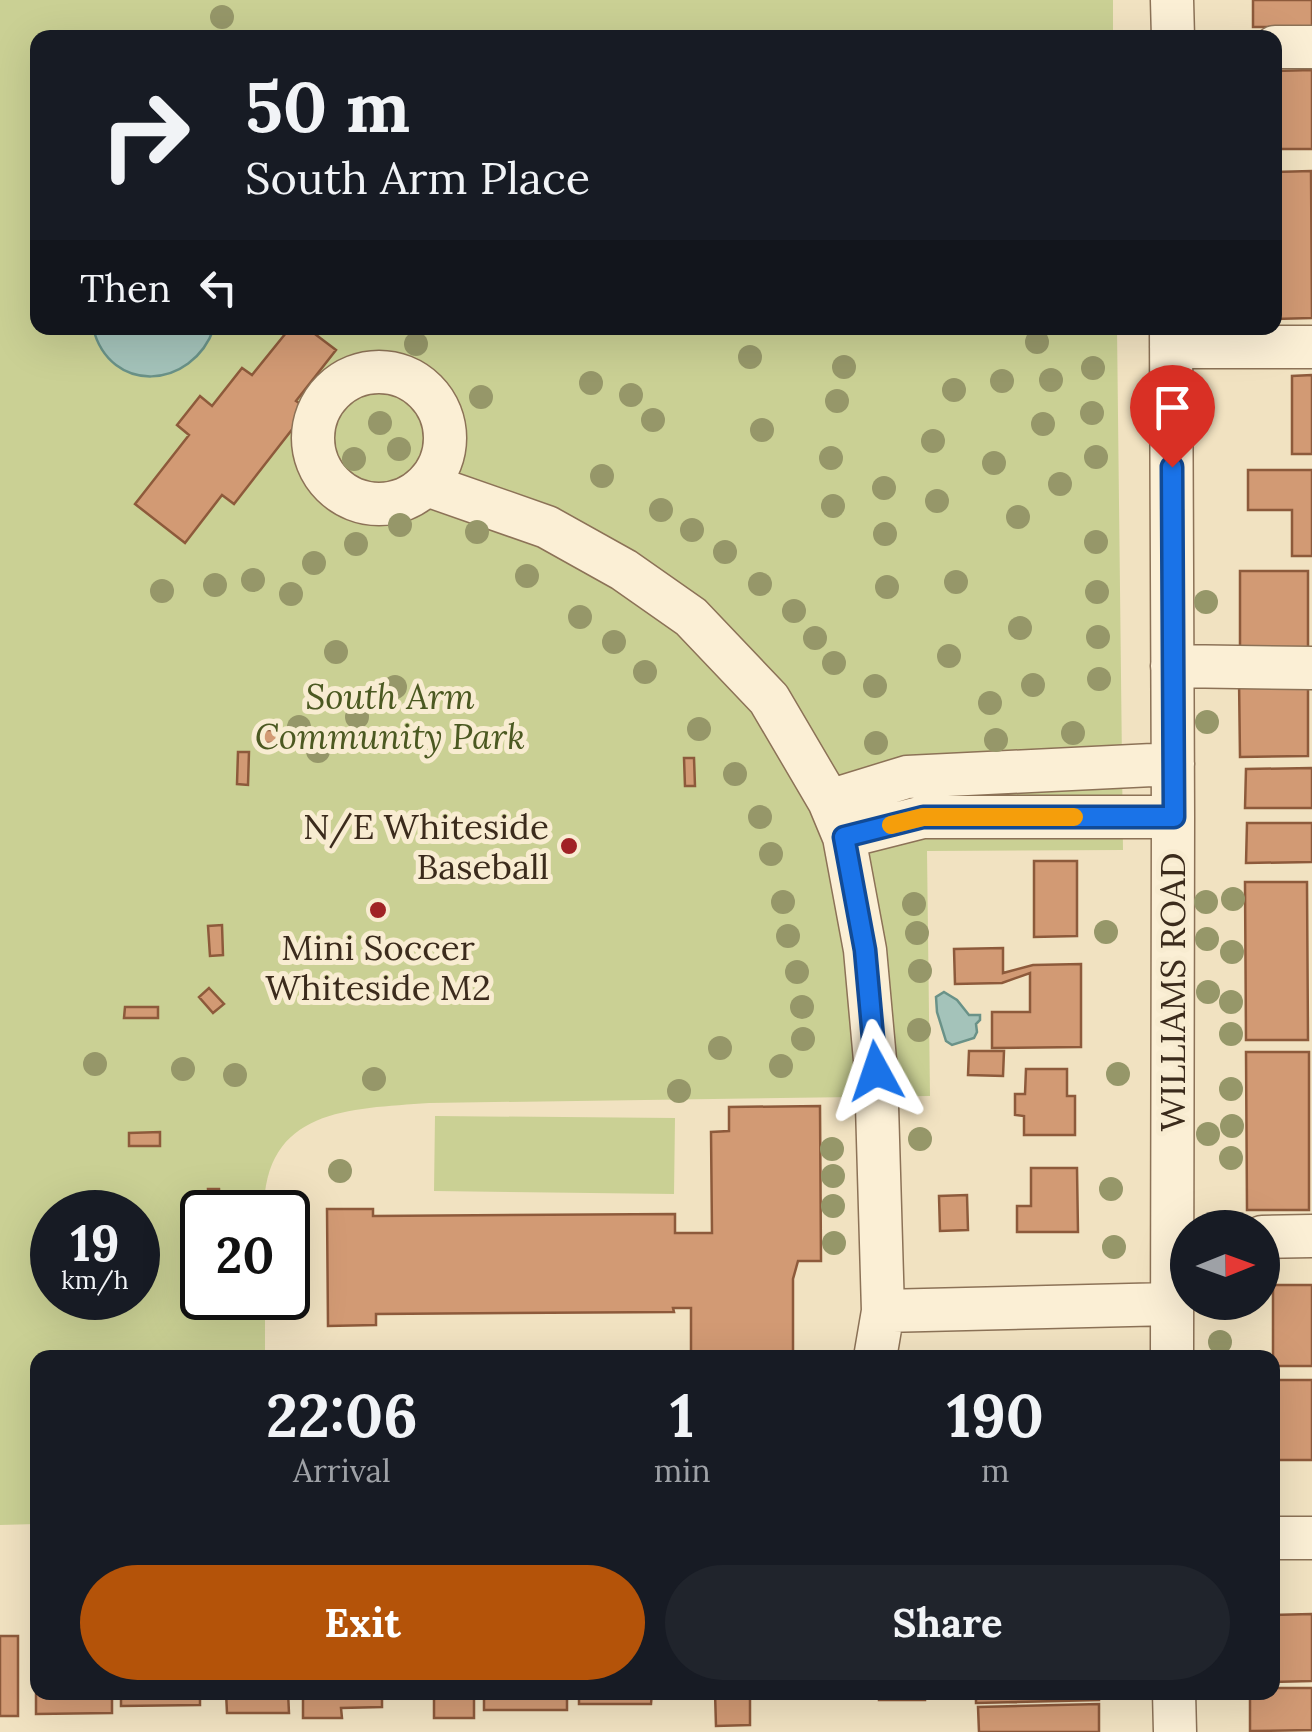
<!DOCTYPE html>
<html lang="en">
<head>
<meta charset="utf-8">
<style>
	body { margin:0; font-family:Lora,serif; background:#20242c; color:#f1f3f6; height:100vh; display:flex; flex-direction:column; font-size:38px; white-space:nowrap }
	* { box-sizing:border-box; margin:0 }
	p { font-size:32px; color:#9ea1a6 }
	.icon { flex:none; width:55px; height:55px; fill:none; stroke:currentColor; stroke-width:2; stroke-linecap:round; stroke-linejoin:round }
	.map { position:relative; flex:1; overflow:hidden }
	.sheet { position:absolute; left:30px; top:1350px; width:1250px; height:350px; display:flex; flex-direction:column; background:#171b24; border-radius:20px; box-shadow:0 10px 40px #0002 }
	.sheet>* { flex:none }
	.top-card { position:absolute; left:30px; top:30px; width:1252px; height:305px; border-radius:20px; box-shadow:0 10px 40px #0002; background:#171b24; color:#f1f3f6; overflow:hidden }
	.needle { width:65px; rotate:89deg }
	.tools { position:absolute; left:1170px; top:1210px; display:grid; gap:20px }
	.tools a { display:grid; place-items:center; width:110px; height:110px; border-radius:50%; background:#171b24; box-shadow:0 10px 40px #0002; font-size:50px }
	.speed { position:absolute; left:30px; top:1190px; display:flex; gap:20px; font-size:50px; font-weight:700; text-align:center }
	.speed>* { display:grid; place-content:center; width:130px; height:130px; border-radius:50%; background:#171b24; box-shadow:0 10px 40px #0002; line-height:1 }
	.speed small { font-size:25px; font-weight:400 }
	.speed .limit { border:5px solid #111; border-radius:15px; background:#fff; color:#111 }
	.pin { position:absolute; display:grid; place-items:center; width:85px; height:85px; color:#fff; margin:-102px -42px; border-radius:50% 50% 50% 0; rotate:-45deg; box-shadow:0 0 10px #0007 }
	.pin .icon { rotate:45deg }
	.me { position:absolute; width:110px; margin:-55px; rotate:355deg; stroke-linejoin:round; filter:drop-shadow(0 0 8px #0008) }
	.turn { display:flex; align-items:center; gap:35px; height:210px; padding:0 50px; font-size:45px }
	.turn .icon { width:130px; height:130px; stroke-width:2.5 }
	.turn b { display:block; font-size:70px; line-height:85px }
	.then { display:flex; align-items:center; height:95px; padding:0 50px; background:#0003; gap:20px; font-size:38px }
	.eta { display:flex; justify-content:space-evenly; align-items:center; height:170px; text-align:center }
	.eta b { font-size:60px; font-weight:800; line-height:70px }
	.action { display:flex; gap:20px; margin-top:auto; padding:20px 50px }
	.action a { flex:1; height:115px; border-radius:60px; background:#b45309; color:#fff; font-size:40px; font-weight:800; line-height:115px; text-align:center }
	.action a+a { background:#20242c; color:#f1f3f6 }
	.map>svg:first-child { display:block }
	.green { fill:#cad094; fill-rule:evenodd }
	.water { fill:#a4c3ba; stroke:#6a9288; stroke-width:2.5 }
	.building { fill:#d29a74; stroke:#8d5a3b; stroke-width:2.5 }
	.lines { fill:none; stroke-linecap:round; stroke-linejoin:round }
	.minor-casing { stroke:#8c7257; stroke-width:45 }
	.minor { stroke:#fbefd5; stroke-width:42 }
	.tree { fill:#969769 }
	.route-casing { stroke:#114b97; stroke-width:25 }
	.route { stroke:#1a73e8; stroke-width:18 }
	.slow { stroke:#f59e0b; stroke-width:18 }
	.poi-dot { fill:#a02225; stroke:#f8ecd1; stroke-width:4 }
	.labels { text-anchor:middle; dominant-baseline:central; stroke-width:10; stroke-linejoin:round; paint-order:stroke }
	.park-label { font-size:35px; font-style:italic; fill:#4b5921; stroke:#f8ecd1 }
	.poi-label { font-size:35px; fill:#3b2b1c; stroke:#f8ecd1; text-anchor:end }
	.street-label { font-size:35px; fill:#3b2b1c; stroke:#f8ecd1 }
</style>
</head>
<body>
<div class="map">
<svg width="1312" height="1732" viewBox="0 0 1312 1732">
	<rect width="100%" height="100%" fill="#f1e2c1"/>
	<!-- green -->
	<path class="green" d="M0,0H1113V38H38V328H1117L1123,850L927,851L930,1096L429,1103C349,1109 264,1108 264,1212H202V1298H265V1357L38,1358L37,1524L0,1525ZM52,1212H138V1298H52Z
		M435,1116L675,1118L674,1194L434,1191Z"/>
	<!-- water -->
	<path class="water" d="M93,328H214C192,390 110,395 93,328Z
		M944,992L957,1000L969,1015H980V1020L976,1024L977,1032L974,1038L952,1045L946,1041L937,1012L936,997Z"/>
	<!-- building -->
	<path class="building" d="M1253,0H1312V27H1253Z
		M1312,70V149H1275V71Z
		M1311,171L1312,318L1275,319V172Z
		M290,328H307L336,350L296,401L308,409L234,504L222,495L185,543L135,504L189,435L177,425L200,396L212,406L242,368L252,375Z
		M1312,375V454H1292V376Z
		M1248,470H1312V556H1292V510H1248Z
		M1240,571H1308V649L1240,650Z
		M1239,678H1308V756L1240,757Z
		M258,730H290V743H258Z
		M238,752H249L248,785L237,784Z
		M684,758H694L695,786H685Z
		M1312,768V808H1245L1246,769Z
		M1247,823H1312V862L1246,863Z
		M1034,861H1077V936L1034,937Z
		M1245,882H1307L1308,1040H1246Z
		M222,925L223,955L210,956L208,926Z
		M1003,948V973L1033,965L1081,964V1047L992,1048V1012H1030V973L1002,983L955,984L954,949Z
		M209,988L224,1004L213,1013L199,997Z
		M125,1007H158V1018H124Z
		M969,1051H1004L1003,1076L968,1075Z
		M1246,1052H1309V1210H1247Z
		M1026,1069H1067V1096H1075V1135H1024V1116L1015,1115V1094H1025Z
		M820,1106L821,1261H798L793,1279V1358H691V1308H673L674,1312L376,1314V1325L328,1326L327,1209H373V1216L675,1214V1233H712L711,1132L729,1131V1107Z
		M160,1132V1146H129V1133Z
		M1031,1168H1077L1078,1232H1017V1206H1031Z
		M208,1189H219L220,1212H209Z
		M967,1195L968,1230L940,1231L939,1196Z
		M1273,1285H1312V1366H1273Z
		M1272,1380H1312V1460H1272Z
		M1312,1614V1681L1272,1682V1615Z
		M0,1636H18V1716H0Z
		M36,1670H38V1692H112V1713L36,1714Z
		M1272,1688H1312V1730L1250,1731V1692H1272Z
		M121,1692H200V1705L121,1706Z
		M226,1692H288L289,1713H227Z
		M303,1692H382V1707L341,1708L342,1718H303Z
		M434,1692H474V1718H434Z
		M484,1692H567V1710H484Z
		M579,1692H652L651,1704H579Z
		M715,1692H750V1725L716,1726Z
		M761,1692H830V1697L761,1698Z
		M879,1692H925V1700H879Z
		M976,1692H1099V1700L976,1703Z
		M1099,1704V1732H979L978,1707Z"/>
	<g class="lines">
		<defs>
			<path id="minor" d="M1172,0L1173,38
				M1275,47H1312
				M1171,328L1173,817L1172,1358
				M1171,347H1312
				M313 438a66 66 0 1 1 132 0a66 66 0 1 1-132 0Z
				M427,485L547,527L624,570L691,617L769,699L829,801L844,837L865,950L876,1071L883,1311L875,1358
				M1172,666L1312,668
				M829,801L907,777L1173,764
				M844,837L923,817H1173
				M1262,1237L1312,1236
				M883,1311L1171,1304
				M1272,1538H1312
				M1174,1692L1175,1732"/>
		</defs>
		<!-- minor casing -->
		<use href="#minor" class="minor-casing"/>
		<!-- minor -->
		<use href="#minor" class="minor"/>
	</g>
	<!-- trees -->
	<g class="tree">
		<circle cx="222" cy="17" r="12"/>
		<circle cx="1037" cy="342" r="12"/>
		<circle cx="416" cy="344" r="12"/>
		<circle cx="750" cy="357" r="12"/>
		<circle cx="844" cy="367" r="12"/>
		<circle cx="1093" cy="368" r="12"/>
		<circle cx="1051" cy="380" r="12"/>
		<circle cx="1002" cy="381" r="12"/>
		<circle cx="591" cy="383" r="12"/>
		<circle cx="954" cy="390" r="12"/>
		<circle cx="631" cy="395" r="12"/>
		<circle cx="481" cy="397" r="12"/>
		<circle cx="837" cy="401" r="12"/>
		<circle cx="1092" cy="413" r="12"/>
		<circle cx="653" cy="420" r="12"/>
		<circle cx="380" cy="423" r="12"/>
		<circle cx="1043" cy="424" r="12"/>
		<circle cx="762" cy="430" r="12"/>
		<circle cx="933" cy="441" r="12"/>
		<circle cx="399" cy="449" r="12"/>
		<circle cx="1096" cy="457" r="12"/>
		<circle cx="831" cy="458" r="12"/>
		<circle cx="354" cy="459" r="12"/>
		<circle cx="994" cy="463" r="12"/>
		<circle cx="602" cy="476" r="12"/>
		<circle cx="1060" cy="484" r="12"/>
		<circle cx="884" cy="488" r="12"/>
		<circle cx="937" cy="501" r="12"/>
		<circle cx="833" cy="506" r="12"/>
		<circle cx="661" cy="510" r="12"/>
		<circle cx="1018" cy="517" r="12"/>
		<circle cx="400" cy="525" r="12"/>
		<circle cx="692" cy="530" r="12"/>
		<circle cx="477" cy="532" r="12"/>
		<circle cx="885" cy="534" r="12"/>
		<circle cx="1096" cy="542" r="12"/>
		<circle cx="356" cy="544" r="12"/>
		<circle cx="725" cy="552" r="12"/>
		<circle cx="314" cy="563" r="12"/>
		<circle cx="527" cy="576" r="12"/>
		<circle cx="253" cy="580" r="12"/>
		<circle cx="956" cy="582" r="12"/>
		<circle cx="760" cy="584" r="12"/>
		<circle cx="215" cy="585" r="12"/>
		<circle cx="887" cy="587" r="12"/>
		<circle cx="162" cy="591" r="12"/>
		<circle cx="1097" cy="592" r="12"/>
		<circle cx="291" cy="594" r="12"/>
		<circle cx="1206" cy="602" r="12"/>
		<circle cx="794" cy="611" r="12"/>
		<circle cx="580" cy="617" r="12"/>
		<circle cx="1020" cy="628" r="12"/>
		<circle cx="1098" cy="637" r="12"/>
		<circle cx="815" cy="638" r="12"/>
		<circle cx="614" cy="642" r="12"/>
		<circle cx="336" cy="652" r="12"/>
		<circle cx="949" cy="656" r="12"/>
		<circle cx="834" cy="663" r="12"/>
		<circle cx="645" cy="672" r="12"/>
		<circle cx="1099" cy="679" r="12"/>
		<circle cx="1033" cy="685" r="12"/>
		<circle cx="875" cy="686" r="12"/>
		<circle cx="395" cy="687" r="12"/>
		<circle cx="990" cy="703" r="12"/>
		<circle cx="357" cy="717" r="12"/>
		<circle cx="1207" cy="722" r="12"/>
		<circle cx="299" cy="727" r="12"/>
		<circle cx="699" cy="729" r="12"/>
		<circle cx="1073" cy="733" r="12"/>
		<circle cx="996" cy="740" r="12"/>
		<circle cx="876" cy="743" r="12"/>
		<circle cx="318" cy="751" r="12"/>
		<circle cx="735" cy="774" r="12"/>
		<circle cx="760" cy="817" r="12"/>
		<circle cx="771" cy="854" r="12"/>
		<circle cx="1233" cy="899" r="12"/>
		<circle cx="783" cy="902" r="12"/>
		<circle cx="1206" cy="902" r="12"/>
		<circle cx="914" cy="904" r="12"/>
		<circle cx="1106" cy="932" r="12"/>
		<circle cx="917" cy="933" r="12"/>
		<circle cx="788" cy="936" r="12"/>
		<circle cx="1207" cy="939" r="12"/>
		<circle cx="1232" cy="952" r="12"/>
		<circle cx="920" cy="971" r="12"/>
		<circle cx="797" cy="972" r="12"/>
		<circle cx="1208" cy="992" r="12"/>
		<circle cx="1231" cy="1002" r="12"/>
		<circle cx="802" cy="1007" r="12"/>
		<circle cx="919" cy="1030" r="12"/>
		<circle cx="1231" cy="1034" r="12"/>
		<circle cx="803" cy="1039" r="12"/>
		<circle cx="720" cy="1048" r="12"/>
		<circle cx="95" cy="1064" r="12"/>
		<circle cx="781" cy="1066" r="12"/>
		<circle cx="183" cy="1069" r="12"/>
		<circle cx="1118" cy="1074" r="12"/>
		<circle cx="235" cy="1075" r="12"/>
		<circle cx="374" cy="1079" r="12"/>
		<circle cx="1231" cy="1089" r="12"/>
		<circle cx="679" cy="1091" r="12"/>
		<circle cx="1232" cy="1126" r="12"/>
		<circle cx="1208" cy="1134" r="12"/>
		<circle cx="920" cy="1139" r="12"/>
		<circle cx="832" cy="1149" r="12"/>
		<circle cx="1231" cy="1158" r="12"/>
		<circle cx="340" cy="1171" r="12"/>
		<circle cx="833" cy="1176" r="12"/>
		<circle cx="1111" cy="1189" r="12"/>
		<circle cx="833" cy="1206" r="12"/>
		<circle cx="834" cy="1243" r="12"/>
		<circle cx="1114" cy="1247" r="12"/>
		<circle cx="1220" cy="1342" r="12"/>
	</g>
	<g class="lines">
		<defs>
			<path id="route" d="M876,1071L865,950L844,837L923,817H1174L1172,467"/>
		</defs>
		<!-- route casing -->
		<use href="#route" class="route-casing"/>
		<!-- route -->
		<use href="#route" class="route"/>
		<!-- slow -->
		<path class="slow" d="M891,825L923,817H1074"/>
	</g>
	<!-- markers -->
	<g class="poi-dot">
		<circle cx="569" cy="846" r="10"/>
		<circle cx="378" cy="910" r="10"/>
	</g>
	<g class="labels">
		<!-- park labels -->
		<g class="park-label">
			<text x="390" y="696">South Arm<tspan x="390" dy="40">Community Park</tspan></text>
		</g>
		<!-- poi labels -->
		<g class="poi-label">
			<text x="549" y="826">N/E Whiteside<tspan x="549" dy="40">Baseball</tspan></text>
			<text x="378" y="947" text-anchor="middle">Mini Soccer<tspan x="378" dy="40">Whiteside M2</tspan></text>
		</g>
		<!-- street labels -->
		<g class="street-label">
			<text transform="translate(1172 992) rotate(-90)">WILLIAMS ROAD</text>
		</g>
	</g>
</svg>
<div class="tools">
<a><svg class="needle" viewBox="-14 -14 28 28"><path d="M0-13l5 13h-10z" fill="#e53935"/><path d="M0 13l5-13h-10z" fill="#9ea1a6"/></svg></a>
</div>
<div class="speed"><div>19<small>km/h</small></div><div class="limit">20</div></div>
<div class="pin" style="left:1172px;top:467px;background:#d93025"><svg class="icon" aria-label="arrive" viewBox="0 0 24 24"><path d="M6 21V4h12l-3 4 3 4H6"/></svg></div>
<svg class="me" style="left:876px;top:1071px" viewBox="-20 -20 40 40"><path d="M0-17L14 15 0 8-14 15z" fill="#1a73e8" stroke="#fff" stroke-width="4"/></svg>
<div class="top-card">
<div class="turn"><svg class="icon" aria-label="right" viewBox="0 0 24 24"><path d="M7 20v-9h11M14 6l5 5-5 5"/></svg><div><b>50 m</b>South Arm Place</div></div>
<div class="then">Then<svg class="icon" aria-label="left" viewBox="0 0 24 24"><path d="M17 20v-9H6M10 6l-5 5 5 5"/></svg></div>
</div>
<section class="sheet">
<div class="eta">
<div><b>22:06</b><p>Arrival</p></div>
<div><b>1</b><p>min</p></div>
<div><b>190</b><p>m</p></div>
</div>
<div class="action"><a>Exit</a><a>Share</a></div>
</section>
</div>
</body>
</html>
